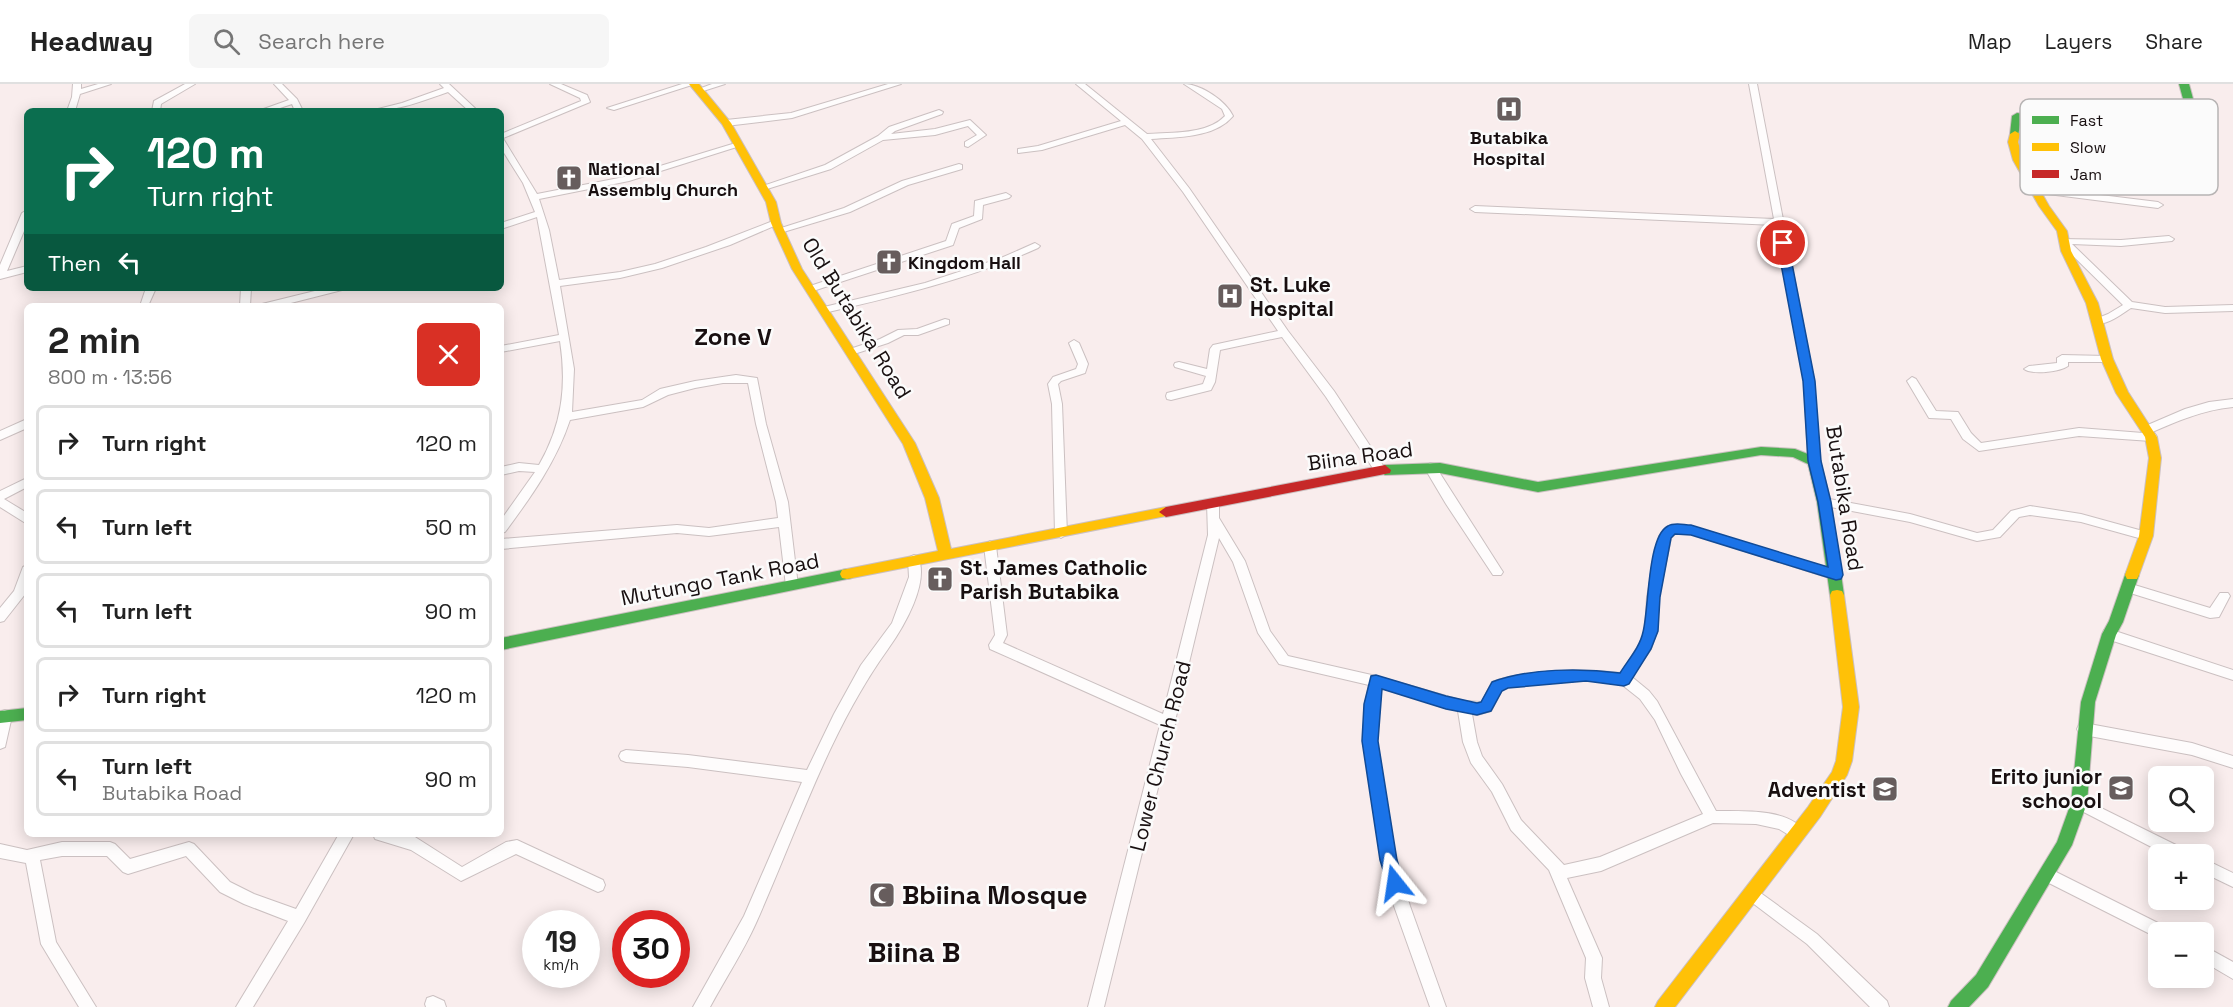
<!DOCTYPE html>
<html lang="en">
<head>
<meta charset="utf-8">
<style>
	body { margin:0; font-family:"Space Grotesk",sans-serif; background:#f6f6f6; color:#222; height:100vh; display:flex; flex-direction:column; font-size:22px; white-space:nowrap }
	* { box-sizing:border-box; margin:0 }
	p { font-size:20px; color:#767676 }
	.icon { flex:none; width:33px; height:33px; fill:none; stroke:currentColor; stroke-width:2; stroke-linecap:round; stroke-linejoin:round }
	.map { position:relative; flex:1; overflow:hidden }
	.panel { position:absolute; left:24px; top:219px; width:480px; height:534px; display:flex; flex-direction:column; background:#fff; border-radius:9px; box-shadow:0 3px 15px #0003 }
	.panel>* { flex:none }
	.guide { position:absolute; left:24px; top:24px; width:480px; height:183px; border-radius:9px; box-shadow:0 3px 15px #0003; background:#0b6e4f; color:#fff; overflow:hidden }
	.fabs { position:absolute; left:2148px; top:682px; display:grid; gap:12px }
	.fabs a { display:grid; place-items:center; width:66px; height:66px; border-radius:9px; background:#fff; box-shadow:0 3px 15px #0003; font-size:30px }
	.speed { position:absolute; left:522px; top:826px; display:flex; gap:12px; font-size:30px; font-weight:700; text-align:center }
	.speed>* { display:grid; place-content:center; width:78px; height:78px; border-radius:50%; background:#fff; box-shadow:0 3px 15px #0003; line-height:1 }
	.speed small { font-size:15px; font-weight:400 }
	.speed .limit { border:9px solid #d22; background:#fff; color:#111 }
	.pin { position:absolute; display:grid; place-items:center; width:51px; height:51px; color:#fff; margin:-26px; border:3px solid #fff; border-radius:50%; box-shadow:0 2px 6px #0007 }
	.me { position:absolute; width:66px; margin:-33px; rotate:345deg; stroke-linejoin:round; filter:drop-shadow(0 0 4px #0008) }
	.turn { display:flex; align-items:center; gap:21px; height:126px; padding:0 24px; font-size:27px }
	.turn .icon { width:78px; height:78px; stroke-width:2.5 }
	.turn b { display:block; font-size:42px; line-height:51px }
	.then { display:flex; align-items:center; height:57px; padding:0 24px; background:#0003; gap:12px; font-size:22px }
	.round { display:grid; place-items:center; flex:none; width:63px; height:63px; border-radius:9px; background:#f6f6f6 }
	.head { display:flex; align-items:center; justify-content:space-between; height:102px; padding:0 24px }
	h1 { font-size:36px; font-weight:700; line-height:45px }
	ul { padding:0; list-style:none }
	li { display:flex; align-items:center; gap:18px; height:75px; margin:0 12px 9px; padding:0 12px; border:3px solid #e0e0e0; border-radius:9px }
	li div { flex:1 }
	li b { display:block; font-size:22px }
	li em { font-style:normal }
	header { display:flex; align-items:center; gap:36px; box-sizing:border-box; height:84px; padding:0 30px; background:#fff; border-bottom:2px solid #e0e0e0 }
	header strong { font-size:28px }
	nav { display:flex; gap:33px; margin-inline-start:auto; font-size:21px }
	.search { width:420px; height:54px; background:#f6f6f6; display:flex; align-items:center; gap:15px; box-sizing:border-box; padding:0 21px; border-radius:9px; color:#767676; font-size:22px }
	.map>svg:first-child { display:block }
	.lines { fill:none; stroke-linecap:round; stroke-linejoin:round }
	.street-casing { stroke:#cbc0c1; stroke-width:2 }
	.fast-casing { stroke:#cbc0c1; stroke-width:2 }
	.slow-casing { stroke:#cbc0c1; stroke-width:2 }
	.jam-casing { stroke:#cbc0c1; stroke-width:2 }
	.street { fill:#fefcfc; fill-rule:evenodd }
	.fast { fill:#4caf50; fill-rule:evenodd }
	.slow { fill:#ffc107; fill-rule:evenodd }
	.jam { fill:#c62828; fill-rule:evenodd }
	.route { fill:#1a73e8; stroke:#114b97; stroke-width:1.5 }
	.labels { text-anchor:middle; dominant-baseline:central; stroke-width:5; stroke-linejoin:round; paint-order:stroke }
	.far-poi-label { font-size:18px; font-weight:bold; fill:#180f10; stroke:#fbfbfb; text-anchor:start }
	.poi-label { font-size:21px; font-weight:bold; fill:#180f10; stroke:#fbfbfb; text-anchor:start }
	.street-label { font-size:21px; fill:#180f10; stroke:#fbfbfb }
	.quarter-label { font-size:24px; font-weight:bold; fill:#180f10; stroke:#fbfbfb }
	.near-poi-label { font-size:26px; font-weight:bold; fill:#180f10; stroke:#fbfbfb; text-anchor:start }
	.near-quarter-label { font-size:28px; font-weight:bold; fill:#180f10; stroke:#fbfbfb }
	.key { fill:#fbfbfb; stroke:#b7b4b4; stroke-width:1.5 }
	.key-label { font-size:16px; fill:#180f10 }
</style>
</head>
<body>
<header>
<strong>Headway</strong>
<div class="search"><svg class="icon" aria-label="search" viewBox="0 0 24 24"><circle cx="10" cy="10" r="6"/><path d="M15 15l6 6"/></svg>Search here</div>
<nav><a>Map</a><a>Layers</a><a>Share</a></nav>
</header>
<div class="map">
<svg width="2233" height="923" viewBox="0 0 2233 923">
	<rect width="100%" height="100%" fill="#f9eded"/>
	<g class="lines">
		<defs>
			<path id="street" d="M73,0H81V5L98,0H111L80,10L75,27H67L72,13Z
				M185,0H195L161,20L160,27H152L154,17Z
				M274,0H282L297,15L303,27H295L292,20L271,27H258L289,16Z
				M440,0H449L478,27H469L448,8C422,17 398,27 370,27L402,19L444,4Z
				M550,0H561L587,11L590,18L501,55L504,56L537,110L624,93L739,58L743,61L629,97L539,115L549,146L559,196L620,188L655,180L706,163L773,137L776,136L781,139L730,161L662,184L620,194L560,202L574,285L572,328L642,316L660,305L695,297L736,291L757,294L766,340L788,418L798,502L796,505H788L786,502L779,443L709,452L677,449L501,465V455L677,441L709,444L778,434L776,418L756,340L748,299H723L695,304L668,311L643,323L570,336C556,378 531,413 505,448L501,449V436L535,388L519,387L501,391V383L519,379L539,381C562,341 567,302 560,257L501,268V262L559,251L537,133L501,145V139L535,128L523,99L501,64V50L581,17L580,14Z
				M682,0H695L614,26L607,24Z
				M712,0H725L700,8L696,6Z
				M888,0H901L792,34L726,42L722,39L726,36L791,29Z
				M1076,0H1085L1147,50C1171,48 1207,51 1225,32L1222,25L1184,0C1201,0 1226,17 1233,32C1215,54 1177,53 1151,55L1189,104L1288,247L1334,307L1384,383L1386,386L1384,389H1376L1326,313L1282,253L1220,266L1215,298L1211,306L1171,316L1167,315L1166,312L1167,309L1203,300L1206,292L1175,283L1174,281L1175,279L1179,278L1207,285L1210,265L1213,261L1278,247L1183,108L1142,55L1125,41L1042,66L1018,69V65L1038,62L1121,37Z
				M1749,0H1757L1814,297L1820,377L1814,381L1808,377L1804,297L1775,141L1475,128L1470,125L1475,122L1774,135Z
				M939,26L943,28L942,30L895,47L891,50L935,45L970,36L986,51L968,63L965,62V58L977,51L968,42L935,51L883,56L831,85L767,105L764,106L760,103L825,81L878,52L889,43Z
				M2180,44L2184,47L2185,84L2181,87L2177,84L2176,47Z
				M959,80L962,81V85L908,101L850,128L780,149L775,146L844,124L902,97Z
				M2022,81L2106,88L2110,91L2106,94L2019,86L2018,84Z
				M2035,103L2158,118L2163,121L2158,124L2032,108L2031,106Z
				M1006,109L1011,112L1009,114L983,121L982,135L959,144L953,161L813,207L810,208L805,205L807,203L946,157L952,140L974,132L975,117Z
				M27,126V140L7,187L27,182V188L0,195V181L22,129Z
				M2169,152L2174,155L2172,157L2121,162L2072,160L2132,218L2165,223L2233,221V227L2165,229L2131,224C2120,231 2107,242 2093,240V236L2108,230L2123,221L2060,159V155L2121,156Z
				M1035,159L1040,162L1038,164C970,195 897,212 824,229L819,226L824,223L925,199L1001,174Z
				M146,204H156L148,222H140Z
				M241,204H251L250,222H240Z
				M327,204H344L342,206L279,222H261L262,220Z
				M945,235L949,236V240L918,251H904L888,259L851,271L846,268L847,266L880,255L898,246L917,245Z
				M1074,256L1079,259L1088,280L1085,289L1061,297L1058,300L1062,320L1067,450L1061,454L1055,450L1052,320L1048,300L1053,293L1076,285L1078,280L1069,259Z
				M2062,271L2107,272L2112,275L2107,278H2068V282C2060,288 2032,291 2024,285L2029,282L2057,279V274Z
				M1912,293L1916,295L1936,327L1958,328L1971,349L1981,359L2079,344L2143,349L2141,346L2143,343L2185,325L2209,318L2233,315V323C2202,326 2178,337 2150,349L2155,350L2157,353L2151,357L2079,352L1979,367L1963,355L1951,335L1929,334L1907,297Z
				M27,335V344L0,356V347Z
				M1430,379L1434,380L1501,485L1503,488L1501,491H1493L1446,420L1424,383Z
				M27,394V403L4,415L27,429V440L0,423V407Z
				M1824,414L1910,430L1977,449L1993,446L2011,427L2030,422L2081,430L2150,449L2152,452L2146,456L2081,438L2030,431L2019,433L2000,453L1977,457L1910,438L1820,421L1818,418L1820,415Z
				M1213,415L1219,419V434L1245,477L1270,547L1288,572L1376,592L1464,617L1482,618L1492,598C1526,585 1585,585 1621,589L1640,559L1645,547L1647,513L1659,452L1668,442H1691L1840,488L1842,491L1840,494L1836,496L1691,450H1675L1671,454L1659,513L1657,547L1651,565L1632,593L1649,607L1657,617L1716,727C1739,727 1793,724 1804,749L1802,754L1797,756L1779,745L1756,740L1713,739L1601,787L1567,794L1602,874L1601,894L1609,923H1593L1585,894L1586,874L1549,786L1511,746L1492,708L1471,679L1463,658L1458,627L1381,604L1377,657L1396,776L1410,822L1446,923H1430L1394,822L1382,776L1363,657L1365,620L1369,601L1279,580L1258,549L1233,478L1219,454L1175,637L1176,639L1173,643L1104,923H1088L1160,641L990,565L989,561L995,551L984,462L990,457L996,462L1007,551L1003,559L1163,630L1208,451L1207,419ZM1586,596L1621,600L1640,615L1655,636L1681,690L1703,730L1600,773L1564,781L1521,736L1502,700L1482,672L1477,658L1472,630L1477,631L1491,627L1502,606L1508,603Z
				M914,471L918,473C930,499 903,544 888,565C829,647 797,747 756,839C743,868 725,895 710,923H693L744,832L802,698L688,683L626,678L621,676L619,672L621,668L626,666L688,671L807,686L834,630L861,581L892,539L909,493L908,476L910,473Z
				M27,481L26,509L4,537L0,538V524L14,507L23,483Z
				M2128,499L2210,524L2220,509H2228L2230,512L2219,533L2210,534L2124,507L2122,504L2124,501Z
				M2109,545L2233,586V596L2104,554L2103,550L2104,546Z
				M5,626L10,628L12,632L5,663L0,665V628Z
				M2084,639L2192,659L2233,672V684L2192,671L2084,651L2079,649L2077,645L2079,641Z
				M2079,713L2186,766L2188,771H2167L2074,723L2072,719L2074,715Z
				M339,750H354L304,839L253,923H236L288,837L244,820L220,808L186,772L128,790L123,788L107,772H62L40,776L56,858L96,923H79L41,860L26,779L0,774V760L27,766L62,758H110L115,760L130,775L189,758L194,760L230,798L254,810L296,825Z
				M373,750H403L415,753L462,783L506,758L517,756L603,796L605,801L603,806L598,808L516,770L461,797L411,766L375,755Z
				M2204,775L2233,789V803L2204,789Z
				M2046,783L2168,844L2171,849H2158V854L2041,795L2039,790L2041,785Z
				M1751,802L1817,850L1887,917L1889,923H1870L1807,860L1746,814L1744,809L1746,804Z
				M2204,862L2233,878V895L2204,878Z
				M433,912L444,917L446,923H426L425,920L427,914Z"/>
			<path id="fast" d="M2179,0H2189L2195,22L2193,49L2092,46L2021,35L2018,52L2010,50L2012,32L2017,29L2092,40L2185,44V22Z
				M1761,363L1795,365L1818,374L1820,377L1831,418L1844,511L1842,515H1832L1830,511L1817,418L1808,380L1793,373L1761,371L1538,408L1440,389L1385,391L1379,386L1385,381L1440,379L1538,398Z
				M847,485L852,486L854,490L852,494L847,495L501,566V554Z
				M2132,486L2137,487L2139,491L2123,538L2116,551L2095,618L2087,719L2072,761L1988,903L1969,923H1948L1951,917L1976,891L2057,758L2071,719L2081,618L2102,550L2109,537L2125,491L2127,487Z
				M27,624V636L0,639V627Z"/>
			<path id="slow" d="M689,0H699L731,39L776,118L781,139L802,185L915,359L939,414L951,465L1166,423L1173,428L1171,431L847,495L842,494L840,490L842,486L847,485L938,467L925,414L903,360L792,185L771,139L766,118L722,40Z
				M2015,47L2020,50L2018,58L2023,76L2049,122L2067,147L2071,167L2098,219L2113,275L2128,308L2157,353L2161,374L2153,452L2139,491L2137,495H2127L2125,491L2139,452L2149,374L2145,353L2116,309L2101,275L2086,219L2061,167L2057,147L2039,122L2013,76L2008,58L2010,50Z
				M1837,506L1842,507L1844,511L1859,623L1852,677L1847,691L1820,733L1675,923H1655L1658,917L1808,723L1832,688L1836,677L1843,623L1830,511L1832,507Z"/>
			<path id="jam" d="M1385,381L1391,386L1390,389L1166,433L1159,428L1166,423Z"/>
		</defs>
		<!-- street casing -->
		<use href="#street" class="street-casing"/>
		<!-- fast casing -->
		<use href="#fast" class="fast-casing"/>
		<!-- slow casing -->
		<use href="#slow" class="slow-casing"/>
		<!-- jam casing -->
		<use href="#jam" class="jam-casing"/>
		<!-- street -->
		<use href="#street" class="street"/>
		<!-- fast -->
		<use href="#fast" class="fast"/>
		<!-- slow -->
		<use href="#slow" class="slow"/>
		<!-- jam -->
		<use href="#jam" class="jam"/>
	</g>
	<!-- route -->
	<path class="route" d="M1783,155L1788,159L1815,297L1821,377L1831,418L1843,491L1841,495L1836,496L1691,451L1675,450L1671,454L1660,513L1658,547L1651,565L1629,600L1624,602L1586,597L1508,604L1502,607L1491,627L1477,631L1446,625L1382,605L1378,657L1397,776L1404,799L1401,805L1395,807L1389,805L1380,776L1362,657L1364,620L1371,592L1376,591L1446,612L1477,619L1481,618L1492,598C1529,584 1581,584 1620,589C1628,576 1640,563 1643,548C1649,526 1647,452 1668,442C1674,438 1684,441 1691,441L1828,483L1818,418L1808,377L1803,297L1777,159Z"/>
	<!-- icons -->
	<defs>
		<symbol id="hospital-square" viewBox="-11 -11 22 22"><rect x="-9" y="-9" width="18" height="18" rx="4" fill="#675d5d" stroke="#fbfbfb"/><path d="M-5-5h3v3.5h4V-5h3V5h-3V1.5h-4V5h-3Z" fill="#fff"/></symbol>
		<symbol id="church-square" viewBox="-11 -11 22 22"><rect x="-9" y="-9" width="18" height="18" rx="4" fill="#675d5d" stroke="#fbfbfb"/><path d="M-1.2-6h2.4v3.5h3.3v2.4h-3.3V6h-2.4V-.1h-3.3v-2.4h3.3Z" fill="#fff"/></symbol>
		<symbol id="school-square" viewBox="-11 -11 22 22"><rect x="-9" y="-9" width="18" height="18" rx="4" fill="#675d5d" stroke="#fbfbfb"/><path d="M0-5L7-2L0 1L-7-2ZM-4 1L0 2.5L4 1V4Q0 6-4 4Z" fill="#fff"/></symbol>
		<symbol id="mosque-square" viewBox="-11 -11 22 22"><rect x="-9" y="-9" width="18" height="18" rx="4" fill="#675d5d" stroke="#fbfbfb"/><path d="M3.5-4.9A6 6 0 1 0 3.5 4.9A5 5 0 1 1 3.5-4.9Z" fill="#fff"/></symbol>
	</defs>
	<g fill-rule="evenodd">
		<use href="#hospital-square" x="1494" y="10" width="30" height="30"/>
		<use href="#church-square" x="554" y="79" width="30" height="30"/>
		<use href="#church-square" x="874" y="163" width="30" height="30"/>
		<use href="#hospital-square" x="1215" y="197" width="30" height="30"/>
		<use href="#church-square" x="925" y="480" width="30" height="30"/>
		<use href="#school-square" x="2106" y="689" width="30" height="30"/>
		<use href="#school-square" x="1870" y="690" width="30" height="30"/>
		<use href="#mosque-square" x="867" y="796" width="30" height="30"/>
	</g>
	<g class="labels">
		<!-- far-poi labels -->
		<g class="far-poi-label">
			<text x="1509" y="53" text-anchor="middle">Butabika<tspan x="1509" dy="21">Hospital</tspan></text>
			<text x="588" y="84">National<tspan x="588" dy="21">Assembly Church</tspan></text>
			<text x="908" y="178">Kingdom Hall</text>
		</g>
		<!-- poi labels -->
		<g class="poi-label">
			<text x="1250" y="200">St. Luke<tspan x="1250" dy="24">Hospital</tspan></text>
			<text x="960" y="483">St. James Catholic<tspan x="960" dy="24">Parish Butabika</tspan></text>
			<text x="2102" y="692" text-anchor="end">Erito junior<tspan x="2102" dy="24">schoool</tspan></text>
			<text x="1866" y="705" text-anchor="end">Adventist</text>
		</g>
		<!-- street labels -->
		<g class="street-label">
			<text transform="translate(857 234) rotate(58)">Old Butabika Road</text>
			<text transform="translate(1360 372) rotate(-8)">Biina Road</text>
			<text transform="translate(1845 414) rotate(81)">Butabika Road</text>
			<text transform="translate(720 495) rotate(-11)">Mutungo Tank Road</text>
			<text transform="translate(1160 672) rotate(-76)">Lower Church Road</text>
		</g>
		<!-- quarter labels -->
		<g class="quarter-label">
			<text x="733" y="252">Zone V</text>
		</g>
		<!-- near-poi labels -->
		<g class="near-poi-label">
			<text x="902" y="811">Bbiina Mosque</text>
		</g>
		<!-- near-quarter labels -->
		<g class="near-quarter-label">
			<text x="914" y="868">Biina B</text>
		</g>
	</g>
	<!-- legend -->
	<rect x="2020" y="15" width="198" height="96" rx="9" class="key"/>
	<rect x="2032" y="32" width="27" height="8" fill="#4caf50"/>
	<rect x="2032" y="59" width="27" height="8" fill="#ffc107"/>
	<rect x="2032" y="86" width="27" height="8" fill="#c62828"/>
	<g class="key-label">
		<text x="2070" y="42">Fast</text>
		<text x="2070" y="69">Slow</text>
		<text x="2070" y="96">Jam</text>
	</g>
</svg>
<div class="fabs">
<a><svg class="icon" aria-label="search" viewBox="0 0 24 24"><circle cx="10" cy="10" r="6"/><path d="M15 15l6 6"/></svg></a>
<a>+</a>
<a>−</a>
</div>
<div class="speed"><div>19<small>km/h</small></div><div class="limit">30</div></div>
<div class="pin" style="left:1783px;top:159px;background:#d93025"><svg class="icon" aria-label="arrive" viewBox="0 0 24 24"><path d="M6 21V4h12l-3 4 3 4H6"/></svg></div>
<svg class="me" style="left:1395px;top:799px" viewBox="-20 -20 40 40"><path d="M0-17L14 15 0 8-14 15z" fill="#1a73e8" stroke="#fff" stroke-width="4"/></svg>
<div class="guide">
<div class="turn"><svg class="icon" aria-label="right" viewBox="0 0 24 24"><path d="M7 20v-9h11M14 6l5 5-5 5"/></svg><div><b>120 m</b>Turn right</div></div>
<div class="then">Then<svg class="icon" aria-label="left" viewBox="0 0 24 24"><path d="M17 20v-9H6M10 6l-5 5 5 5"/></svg></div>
</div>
<section class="panel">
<div class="head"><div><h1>2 min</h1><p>800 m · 13:56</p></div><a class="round" style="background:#d93025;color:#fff"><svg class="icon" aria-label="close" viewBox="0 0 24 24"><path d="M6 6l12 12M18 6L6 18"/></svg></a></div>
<ul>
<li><svg class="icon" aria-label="right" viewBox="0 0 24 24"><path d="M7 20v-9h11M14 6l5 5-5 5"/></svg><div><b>Turn right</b></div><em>120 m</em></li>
<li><svg class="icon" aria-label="left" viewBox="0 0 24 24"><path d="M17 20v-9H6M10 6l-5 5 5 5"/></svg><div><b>Turn left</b></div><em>50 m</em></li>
<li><svg class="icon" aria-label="left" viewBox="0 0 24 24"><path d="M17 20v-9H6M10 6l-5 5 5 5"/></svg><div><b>Turn left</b></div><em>90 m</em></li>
<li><svg class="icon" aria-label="right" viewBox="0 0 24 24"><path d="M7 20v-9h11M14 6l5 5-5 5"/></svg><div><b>Turn right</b></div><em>120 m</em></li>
<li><svg class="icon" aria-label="left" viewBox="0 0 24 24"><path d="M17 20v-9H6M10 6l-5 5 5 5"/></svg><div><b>Turn left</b><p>Butabika Road</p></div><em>90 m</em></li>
</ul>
</section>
</div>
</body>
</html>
